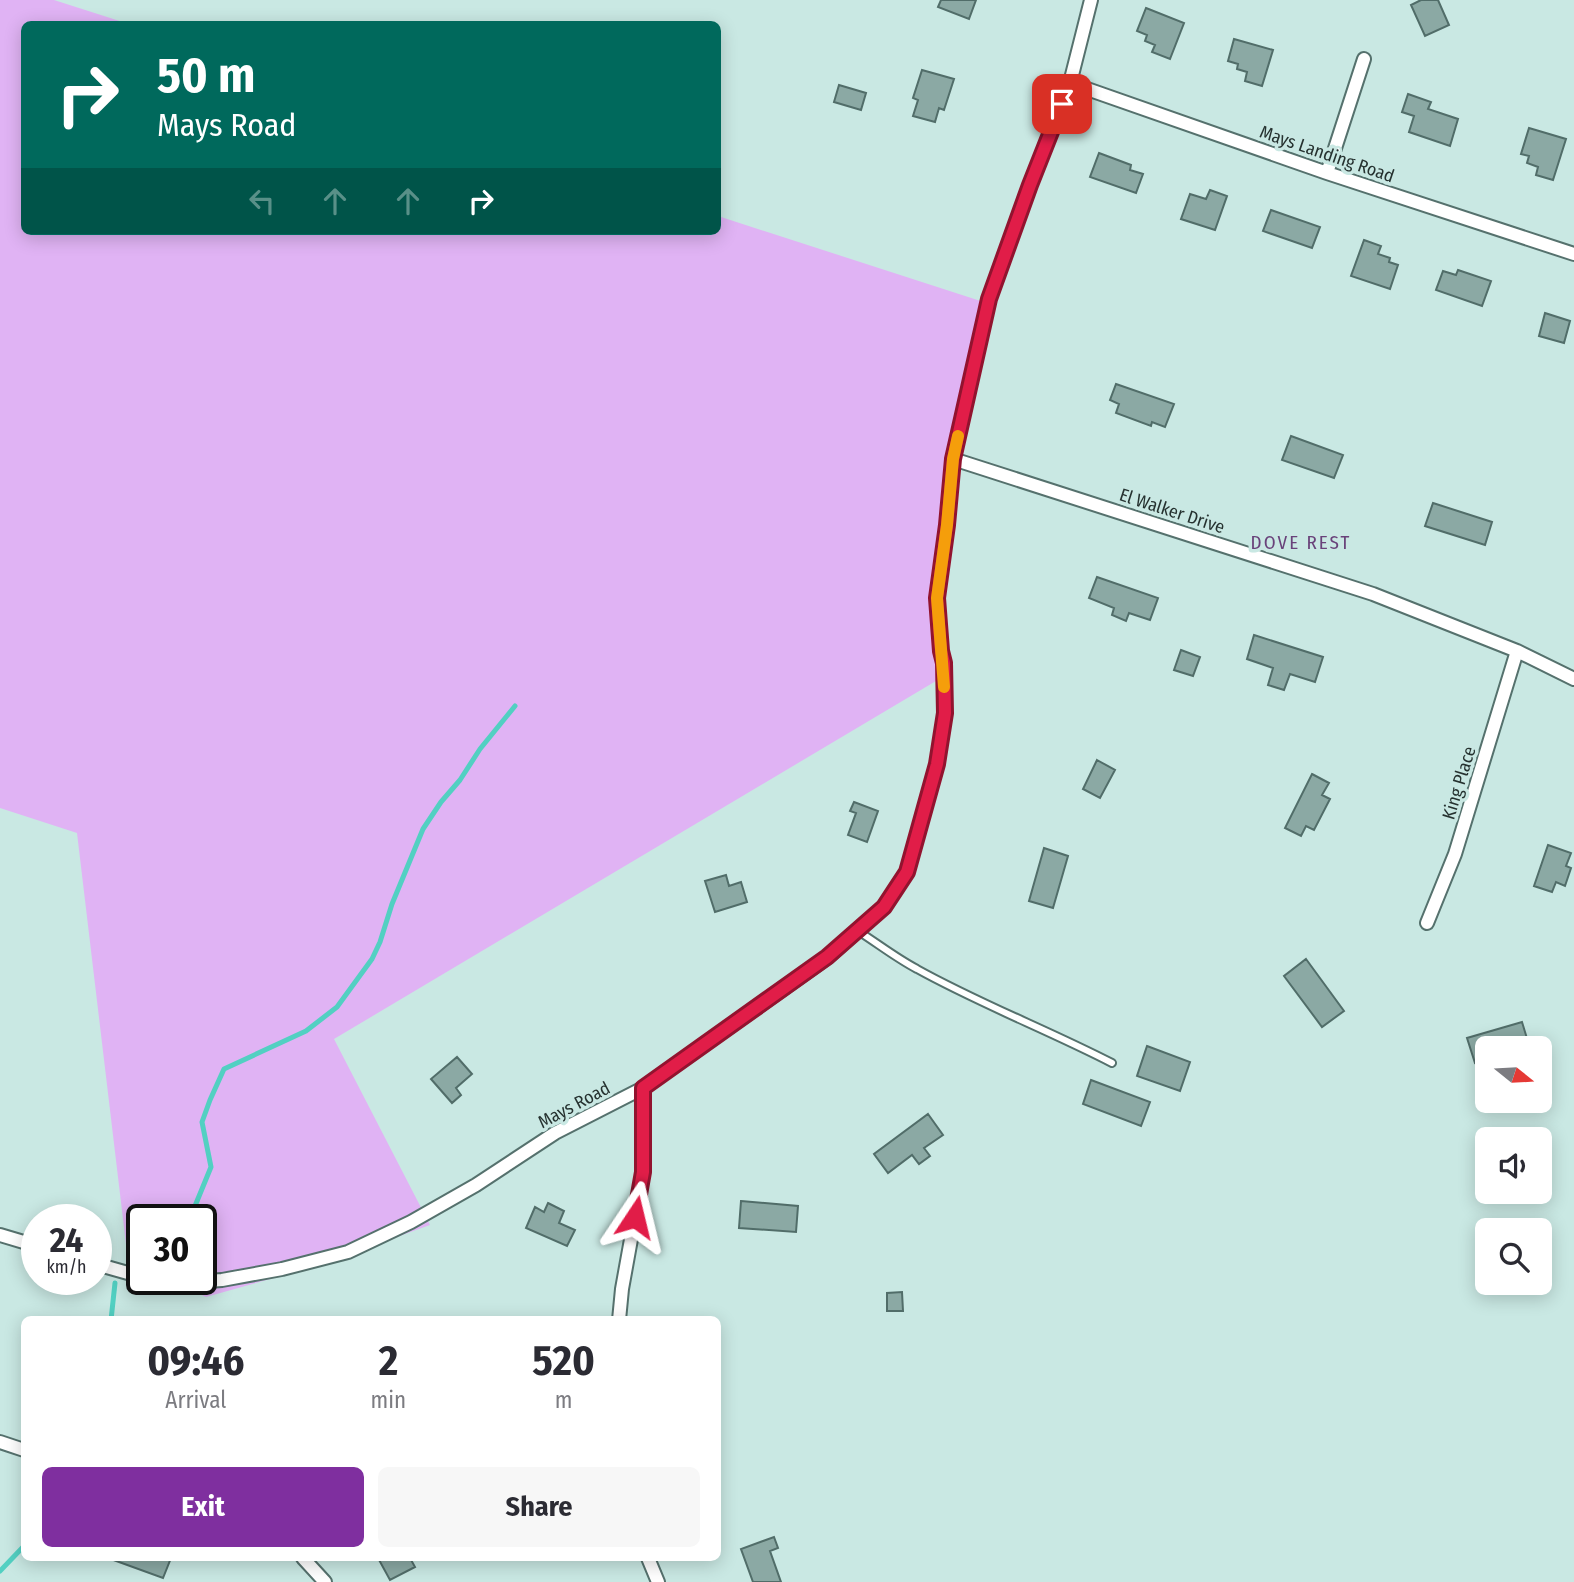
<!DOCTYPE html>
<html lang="en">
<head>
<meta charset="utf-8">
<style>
	body { margin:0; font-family:"Fira Sans Condensed",sans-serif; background:#f7f7f7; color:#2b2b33; height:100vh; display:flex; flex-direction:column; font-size:26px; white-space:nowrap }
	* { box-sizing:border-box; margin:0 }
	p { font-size:23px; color:#7c7c81 }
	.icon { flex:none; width:38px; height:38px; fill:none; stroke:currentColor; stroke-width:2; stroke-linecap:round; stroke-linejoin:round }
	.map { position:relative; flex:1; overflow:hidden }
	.sheet { position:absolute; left:21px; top:1316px; width:700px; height:245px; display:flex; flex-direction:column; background:#fff; border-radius:10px; box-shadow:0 4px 18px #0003 }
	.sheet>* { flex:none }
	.banner { position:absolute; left:21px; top:21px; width:700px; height:214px; border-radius:10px; box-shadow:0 4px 18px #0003; background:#00695c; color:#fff; overflow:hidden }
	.needle { width:46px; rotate:108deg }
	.buttons { position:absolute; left:1475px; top:1036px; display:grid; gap:14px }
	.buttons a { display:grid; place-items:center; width:77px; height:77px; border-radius:10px; background:#fff; box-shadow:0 4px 18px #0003; font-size:35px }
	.speed { position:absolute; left:21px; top:1204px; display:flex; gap:14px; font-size:35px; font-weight:700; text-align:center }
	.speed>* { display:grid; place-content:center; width:91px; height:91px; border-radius:50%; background:#fff; box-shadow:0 4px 18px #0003; line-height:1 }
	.speed small { font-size:18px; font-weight:400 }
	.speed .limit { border:4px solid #111; border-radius:10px; background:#fff; color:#111 }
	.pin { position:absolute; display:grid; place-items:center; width:60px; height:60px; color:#fff; margin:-30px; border-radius:14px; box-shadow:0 4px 10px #0006 }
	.me { position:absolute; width:77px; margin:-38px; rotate:10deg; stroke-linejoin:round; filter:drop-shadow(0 0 5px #0008) }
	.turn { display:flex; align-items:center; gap:24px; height:147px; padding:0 21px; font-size:32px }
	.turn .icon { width:91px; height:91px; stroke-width:2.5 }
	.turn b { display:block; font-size:49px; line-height:60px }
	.lanes { display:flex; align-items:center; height:66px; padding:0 21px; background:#0003; justify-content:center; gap:35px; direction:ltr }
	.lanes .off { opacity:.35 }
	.eta { display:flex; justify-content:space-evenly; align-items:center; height:119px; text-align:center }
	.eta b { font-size:42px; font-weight:700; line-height:49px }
	.primary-button { display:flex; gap:14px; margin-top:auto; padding:14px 21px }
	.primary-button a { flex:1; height:80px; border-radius:10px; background:#7f2f9f; color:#fff; font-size:28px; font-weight:700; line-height:80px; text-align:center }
	.primary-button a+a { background:#f7f7f7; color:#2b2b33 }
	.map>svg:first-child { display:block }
	.green { fill:#e0b3f4 }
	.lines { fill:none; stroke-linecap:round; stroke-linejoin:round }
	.stream { stroke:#52d0c2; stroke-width:5 }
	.building { fill:#8ba9a4; stroke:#516d69; stroke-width:2 }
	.service-casing { stroke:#55716d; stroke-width:10 }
	.minor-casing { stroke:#55716d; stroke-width:16 }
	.service { stroke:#fff; stroke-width:6 }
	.minor { stroke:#fff; stroke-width:12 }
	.route-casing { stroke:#92132f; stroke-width:18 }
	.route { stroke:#e11d48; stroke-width:12 }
	.slow { stroke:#f59e0b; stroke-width:12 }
	.labels { text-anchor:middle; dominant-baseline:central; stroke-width:7; stroke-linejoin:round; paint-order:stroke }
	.street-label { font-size:18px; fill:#263230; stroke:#c9e8e3 }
	.neighbourhood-label { font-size:19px; letter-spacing:2px; fill:#69427a; stroke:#c9e8e3 }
</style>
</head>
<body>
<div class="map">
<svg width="1574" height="1582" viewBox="0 0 1574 1582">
	<rect width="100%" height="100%" fill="#c9e8e3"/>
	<!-- green -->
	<path class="green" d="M0,0H54L129,24H24V231H718V216L996,306L963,440L941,545V678L334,1039L430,1225L316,1266L206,1297L168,1279H201V1220H142V1267L128,1261L77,833L0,808Z"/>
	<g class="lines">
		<!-- stream -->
		<path class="stream" d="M176,1220L195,1206L211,1167L202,1122L210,1100L224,1069L306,1031L337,1007L372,959L380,942L392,904L423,829L441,802L460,780L480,749L515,706
			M132,1249L142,1246
			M111,1320L115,1283
			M0,1571L24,1546"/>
	</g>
	<!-- building -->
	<path class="building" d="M941,0H976L969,19L938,7Z
		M1421,0H1438L1449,25L1425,36L1411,5Z
		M1146,8L1184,23L1170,59L1152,52L1155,45L1145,41L1147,35L1137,31Z
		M1234,39L1273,50L1262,86L1245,81L1247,72L1237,69L1238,64L1228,61Z
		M922,70L954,79L944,110L939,108L935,122L913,116L918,100L913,98Z
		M839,85L866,93L861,110L834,102Z
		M1408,94L1431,102L1428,109L1458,119L1450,146L1409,132L1414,116L1402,112Z
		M1529,128L1566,139L1553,180L1536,175L1538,167L1527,163L1529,156L1521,154Z
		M1099,153L1131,165L1130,170L1143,174L1136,193L1090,177Z
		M1210,190L1227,196L1215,230L1181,219L1190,194L1206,199Z
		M1271,210L1320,227L1312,248L1263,231Z
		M1364,240L1381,246L1378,254L1390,258L1389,262L1398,265L1390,289L1351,276Z
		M1458,270L1491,281L1482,306L1436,290L1443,271L1456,275Z
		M1545,313L1570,321L1564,343L1539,336Z
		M1116,384L1174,404L1165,427L1152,422L1151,426L1116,413L1119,404L1110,400Z
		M1291,436L1343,455L1334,478L1282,460Z
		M1433,503L1492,522L1485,545L1425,526Z
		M1097,577L1158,598L1150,620L1129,613L1126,621L1112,615L1114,608L1089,598Z
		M1254,635L1323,657L1315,682L1290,674L1284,690L1268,685L1273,668L1247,659Z
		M1181,650L1200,657L1193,676L1174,670Z
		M1097,760L1115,770L1100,798L1083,789Z
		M1312,774L1329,783L1322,795L1330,799L1314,830L1306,826L1301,836L1285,828Z
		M854,802L878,811L867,842L848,835L856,813L850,811Z
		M1548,845L1571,853L1566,866L1571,868L1565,886L1556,882L1552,892L1534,886Z
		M1044,848L1068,856L1053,908L1029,901Z
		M726,875L729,886L741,882L747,902L715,912L705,881Z
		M1306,959L1344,1011L1322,1027L1284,976Z
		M1522,1022L1529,1045L1519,1048H1488V1060L1475,1063L1467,1038Z
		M1147,1046L1190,1062L1180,1091L1137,1076Z
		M457,1057L472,1074L456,1088L461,1095L452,1103L431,1079Z
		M1091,1080L1150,1102L1141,1126L1083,1104Z
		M928,1114L943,1135L924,1148L930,1156L919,1164L912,1155L888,1173L874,1154Z
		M741,1201L798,1206L796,1232L739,1228Z
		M548,1203L564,1211L559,1223L575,1230L567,1246L526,1228L535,1207L544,1212Z
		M902,1292L903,1311H887V1293Z
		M774,1537L778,1548L770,1551L781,1582H753L741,1549Z
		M108,1558H171L163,1578Z
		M378,1558H410L415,1567L390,1580Z"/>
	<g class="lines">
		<defs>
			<path id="service" d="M858,931C877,943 896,958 917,969C980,1004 1048,1030 1112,1063"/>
			<path id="minor" d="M1070,83L1327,173L1574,254
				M1327,173L1364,59
				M953,459L1373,594L1517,651L1574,679
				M1427,923L1455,854L1517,651
				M0,1235L37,1246
				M96,1264L142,1277
				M150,1279L164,1284L222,1280L282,1269L348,1252L411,1222L476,1185L555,1133L643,1088L827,958L884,907L907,872L937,764L945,713L944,663L941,651L937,598L947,525L953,459L989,299L1030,185L1070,83L1091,0
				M619,1320L622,1289L643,1173V1088
				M0,1442L24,1450
				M303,1558L325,1582
				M648,1558L658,1582"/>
		</defs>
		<!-- service casing -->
		<use href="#service" class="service-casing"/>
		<!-- minor casing -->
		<use href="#minor" class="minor-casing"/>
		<!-- service -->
		<use href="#service" class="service"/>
		<!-- minor -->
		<use href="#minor" class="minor"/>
	</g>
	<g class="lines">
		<defs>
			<path id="route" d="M635,1217L643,1172V1088L827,957L884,907L907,872L937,764L945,713L944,663L941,651L937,598L947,525L953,459L989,299L1030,185L1062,104"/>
		</defs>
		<!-- route casing -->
		<use href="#route" class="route-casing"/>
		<!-- route -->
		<use href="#route" class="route"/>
		<!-- slow -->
		<path class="slow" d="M944,687L937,598L947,525L953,459L958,436"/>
	</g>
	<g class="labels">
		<!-- street labels -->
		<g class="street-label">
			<text transform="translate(1327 154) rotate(19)">Mays Landing Road</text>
			<text transform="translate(1172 511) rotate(18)">El Walker Drive</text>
			<text transform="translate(1459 783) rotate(-73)">King Place</text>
			<text transform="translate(574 1105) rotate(-28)">Mays Road</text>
		</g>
		<!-- neighbourhood labels -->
		<g class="neighbourhood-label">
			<text x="1301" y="542">DOVE REST</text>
		</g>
	</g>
</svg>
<div class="buttons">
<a><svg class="needle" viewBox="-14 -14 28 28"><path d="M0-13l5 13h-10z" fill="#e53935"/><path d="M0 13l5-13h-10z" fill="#7c7c81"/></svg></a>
<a><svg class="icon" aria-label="sound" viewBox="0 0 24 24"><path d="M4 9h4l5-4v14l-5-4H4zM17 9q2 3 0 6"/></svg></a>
<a><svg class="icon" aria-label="search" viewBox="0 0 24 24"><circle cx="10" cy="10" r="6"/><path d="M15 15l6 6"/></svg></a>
</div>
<div class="speed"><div>24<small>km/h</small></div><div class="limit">30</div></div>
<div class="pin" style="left:1062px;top:104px;background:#d93025"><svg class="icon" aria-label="arrive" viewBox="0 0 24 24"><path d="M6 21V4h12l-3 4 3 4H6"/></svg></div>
<svg class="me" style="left:635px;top:1217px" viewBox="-20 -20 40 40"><path d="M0-17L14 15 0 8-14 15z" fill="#e11d48" stroke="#fff" stroke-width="4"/></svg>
<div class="banner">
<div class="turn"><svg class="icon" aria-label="right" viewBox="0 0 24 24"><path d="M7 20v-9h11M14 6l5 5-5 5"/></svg><div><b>50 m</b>Mays Road</div></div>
<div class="lanes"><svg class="icon off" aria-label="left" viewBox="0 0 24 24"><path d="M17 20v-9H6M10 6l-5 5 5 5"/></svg><svg class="icon off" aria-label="ahead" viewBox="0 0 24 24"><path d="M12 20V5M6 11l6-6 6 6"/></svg><svg class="icon off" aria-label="ahead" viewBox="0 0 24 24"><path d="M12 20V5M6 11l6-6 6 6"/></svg><svg class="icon" aria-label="right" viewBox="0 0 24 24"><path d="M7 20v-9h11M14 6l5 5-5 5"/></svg></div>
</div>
<section class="sheet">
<div class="eta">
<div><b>09:46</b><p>Arrival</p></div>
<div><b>2</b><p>min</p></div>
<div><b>520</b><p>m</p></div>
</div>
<div class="primary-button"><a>Exit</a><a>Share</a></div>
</section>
</div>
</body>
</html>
